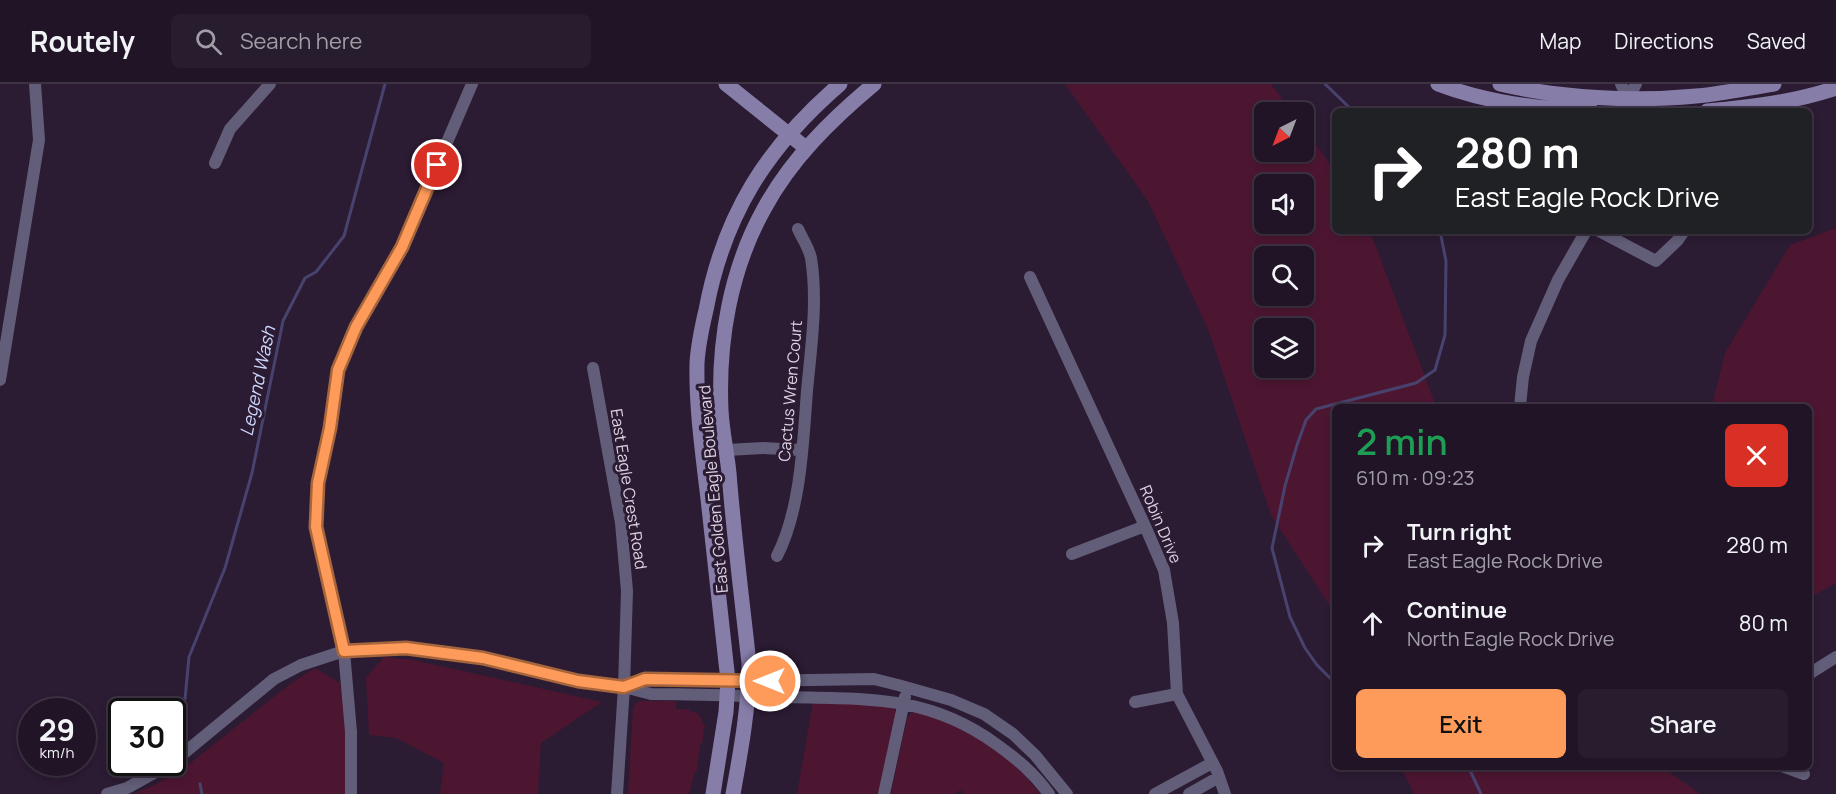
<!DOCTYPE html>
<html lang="en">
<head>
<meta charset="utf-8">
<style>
	body { margin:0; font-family:Manrope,sans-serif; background:#281d2e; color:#f1f3f6; height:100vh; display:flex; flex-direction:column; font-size:22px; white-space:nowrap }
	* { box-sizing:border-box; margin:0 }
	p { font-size:20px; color:#a29ea7 }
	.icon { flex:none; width:33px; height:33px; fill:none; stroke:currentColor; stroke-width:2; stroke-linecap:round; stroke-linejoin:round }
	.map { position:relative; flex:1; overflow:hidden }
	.details { position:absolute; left:1332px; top:320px; width:480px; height:366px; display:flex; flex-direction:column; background:#201426; border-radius:9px; box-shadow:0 3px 9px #0003,0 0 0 2px #3d3343 }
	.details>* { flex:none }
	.hud { position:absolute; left:1332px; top:24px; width:480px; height:126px; border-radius:9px; box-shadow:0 3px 9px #0003,0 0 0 2px #3d3343; background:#202124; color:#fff; overflow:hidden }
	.needle { width:39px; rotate:222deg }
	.fabs { position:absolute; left:1254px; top:18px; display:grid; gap:12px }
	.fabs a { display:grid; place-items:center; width:60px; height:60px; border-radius:9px; background:#201426; box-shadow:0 3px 9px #0003,0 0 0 2px #3d3343; font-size:30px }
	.speed { position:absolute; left:18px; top:614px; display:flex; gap:12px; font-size:30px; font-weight:700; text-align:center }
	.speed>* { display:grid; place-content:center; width:78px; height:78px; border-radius:50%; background:#201426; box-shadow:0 3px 9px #0003,0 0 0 2px #3d3343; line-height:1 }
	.speed small { font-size:15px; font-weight:400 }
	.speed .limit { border:3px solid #111; border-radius:9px; background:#fff; color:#111 }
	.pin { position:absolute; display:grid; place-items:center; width:51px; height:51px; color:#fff; margin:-26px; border:3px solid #fff; border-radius:50%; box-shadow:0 2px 6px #0007 }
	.me { position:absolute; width:66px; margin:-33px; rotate:270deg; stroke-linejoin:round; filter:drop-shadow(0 0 4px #0008) }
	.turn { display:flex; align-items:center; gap:21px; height:126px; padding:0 24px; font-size:27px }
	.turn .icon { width:78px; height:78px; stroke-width:2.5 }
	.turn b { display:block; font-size:42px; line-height:51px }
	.round { display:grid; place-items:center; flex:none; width:63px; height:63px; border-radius:9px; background:#281d2e }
	.headline { display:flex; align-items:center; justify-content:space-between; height:102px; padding:0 24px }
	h1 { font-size:36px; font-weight:600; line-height:45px; color:#1e9e55 }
	.cta { display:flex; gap:12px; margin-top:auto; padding:12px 24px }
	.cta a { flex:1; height:69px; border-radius:9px; background:#ff9b5a; color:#111; font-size:24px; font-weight:600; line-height:69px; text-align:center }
	.cta a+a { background:#281d2e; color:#f1f3f6 }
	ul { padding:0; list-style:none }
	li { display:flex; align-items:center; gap:18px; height:78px; padding:0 24px }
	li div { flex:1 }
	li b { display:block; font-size:22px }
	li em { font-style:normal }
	header { display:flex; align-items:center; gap:36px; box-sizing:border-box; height:84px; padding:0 30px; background:#201426; border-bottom:2px solid #3d3343 }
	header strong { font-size:28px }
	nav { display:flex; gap:33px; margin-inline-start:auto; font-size:21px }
	.search { width:420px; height:54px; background:#281d2e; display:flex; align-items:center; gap:15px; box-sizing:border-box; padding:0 21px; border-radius:9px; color:#a29ea7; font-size:22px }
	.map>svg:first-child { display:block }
	.green { fill:#4c1631; fill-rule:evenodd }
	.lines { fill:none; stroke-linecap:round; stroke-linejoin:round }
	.stream { stroke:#48436e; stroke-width:3 }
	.street { stroke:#625d78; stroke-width:12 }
	.secondary { stroke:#867da9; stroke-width:15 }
	.route-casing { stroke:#a6653a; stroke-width:15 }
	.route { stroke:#ff9b5a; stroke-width:10 }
	.labels { text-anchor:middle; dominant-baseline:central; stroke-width:6; stroke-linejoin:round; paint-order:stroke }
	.street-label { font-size:16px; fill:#dcd2e2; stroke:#2b1b33 }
	.water-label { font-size:18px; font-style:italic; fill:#ccd5fa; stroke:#2b1b33 }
</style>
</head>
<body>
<header>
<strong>Routely</strong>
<div class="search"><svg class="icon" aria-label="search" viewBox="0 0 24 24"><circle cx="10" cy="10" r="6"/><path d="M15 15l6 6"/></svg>Search here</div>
<nav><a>Map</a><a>Directions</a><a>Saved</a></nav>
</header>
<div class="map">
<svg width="1836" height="710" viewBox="0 0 1836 710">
	<rect width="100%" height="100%" fill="#2b1b33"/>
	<!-- green -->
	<path class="green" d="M1065,0H1271L1292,28H1264V68H1304V44L1335,87V147H1370L1436,322H1335V530L1271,431L1208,245L1148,117ZM1304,100V140H1264V100ZM1304,172V212H1264V172ZM1304,244V284H1264V244Z
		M1836,144V499L1809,514V322H1712L1725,269L1790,161Z
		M384,573L413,576L602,618L541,659L538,710H440L444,679L396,654L369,651L366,594Z
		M315,584L340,599L345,633V710H133L152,702L183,685L290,600Z
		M640,617H676V625H689L690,627L697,629L702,635L701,636L706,644L704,645L702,660H700L697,687H695L689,710H628L633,625L636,619Z
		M813,617L890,621L894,625L896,630L880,710H797Z
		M918,627C965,641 1010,669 1040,710H963L961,706L953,710H891L907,634L911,629Z
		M1401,683H1662L1700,710H1414Z"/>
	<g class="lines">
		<!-- stream -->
		<path class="stream" d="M1325,0L1353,27
			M1335,599L1317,581L1305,564L1290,533L1272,464L1285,402L1297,361L1306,336L1316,325L1416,299L1435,286L1445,251L1446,177L1440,147
			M185,615L189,573L225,484L252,389L283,237L305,194L316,188L344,152L385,0
			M1468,682L1481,710
			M200,700L202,710"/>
		<!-- street -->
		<path class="street" d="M1621,0L1628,15
			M1627,27L1628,15L1636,0
			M215,79L230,45L270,0
			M1599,147L1656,177L1677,157L1684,147
			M1030,193L1145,442L1164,486L1173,539L1177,610L1217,687L1225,710
			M593,284L621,439L627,507L624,603L617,710
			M0,296L39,56L35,0
			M1520,322L1523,293L1531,257L1558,196L1586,147
			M727,366L763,364L802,366
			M1072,470L1145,442
			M777,472C801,425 803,359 807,307C811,263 818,218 811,174C809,164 802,154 798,145
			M1809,590L1836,573
			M624,603L645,595L749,597L874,595L898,601L951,616L984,630L1013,650L1035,671L1067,710
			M1135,618L1177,610
			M1782,682L1804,690
			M107,710L127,704L172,679L274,595L301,581L344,567L406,564L483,574L578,597L624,603L651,610C695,610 739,612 783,613C864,615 927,610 996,660C1017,675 1034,689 1049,710
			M351,710V648L344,567L317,443L318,399L329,344L338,286L356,243L402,163L472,0
			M884,710L905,613
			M1155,710L1212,679
			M1189,710L1219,693"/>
		<!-- secondary -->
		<path class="secondary" d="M726,0L806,64
			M1438,0C1488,19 1539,25 1592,27
			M1500,0C1559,14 1635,18 1696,12C1722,10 1748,4 1774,0
			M1707,27C1752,23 1794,18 1836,4
			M713,710L726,628L728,596C721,536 715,476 708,415C703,371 696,325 697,279C698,262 702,243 706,226C724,130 767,63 840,0
			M733,710C741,666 749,623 749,579C742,516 734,453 729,389C727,369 722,347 721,326C718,258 730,186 764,125C791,75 831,36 874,0"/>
	</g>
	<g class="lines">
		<defs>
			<path id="route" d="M437,81L402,163L356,243L338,286L330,344L318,399L316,443L344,567L406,564L483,574L578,597L624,603L645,595L770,597"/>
		</defs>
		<!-- route casing -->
		<use href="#route" class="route-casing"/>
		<!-- route -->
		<use href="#route" class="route"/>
	</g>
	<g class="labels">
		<!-- street labels -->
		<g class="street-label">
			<text transform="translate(790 307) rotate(-85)">Cactus Wren Court</text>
			<text transform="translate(629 405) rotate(81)">East Eagle Crest Road</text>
			<text transform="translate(713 405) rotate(-95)">East Golden Eagle Boulevard</text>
			<text transform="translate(1161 440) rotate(67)">Robin Drive</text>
		</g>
		<!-- water labels -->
		<g class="water-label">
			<text transform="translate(257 297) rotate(-78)">Legend Wash</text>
		</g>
	</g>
</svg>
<div class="fabs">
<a><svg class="needle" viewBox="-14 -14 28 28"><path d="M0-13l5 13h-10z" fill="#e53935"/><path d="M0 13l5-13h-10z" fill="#a29ea7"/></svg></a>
<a><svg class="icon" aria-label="sound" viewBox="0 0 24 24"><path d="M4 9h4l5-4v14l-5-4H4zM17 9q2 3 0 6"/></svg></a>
<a><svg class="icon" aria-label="search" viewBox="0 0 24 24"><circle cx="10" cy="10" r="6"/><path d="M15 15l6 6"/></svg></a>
<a><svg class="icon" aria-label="layers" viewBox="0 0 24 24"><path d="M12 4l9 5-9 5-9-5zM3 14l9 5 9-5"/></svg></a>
</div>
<div class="speed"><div>29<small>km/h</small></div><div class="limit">30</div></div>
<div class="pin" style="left:437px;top:81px;background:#d93025"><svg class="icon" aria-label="arrive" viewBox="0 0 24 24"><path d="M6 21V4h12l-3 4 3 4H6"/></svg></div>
<svg class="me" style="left:770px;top:597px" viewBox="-20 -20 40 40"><circle r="17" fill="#ff9b5a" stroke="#fff" stroke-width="3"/><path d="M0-11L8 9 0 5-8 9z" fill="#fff"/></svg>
<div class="hud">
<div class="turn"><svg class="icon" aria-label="right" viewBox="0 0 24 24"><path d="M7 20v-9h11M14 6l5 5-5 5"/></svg><div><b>280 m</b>East Eagle Rock Drive</div></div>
</div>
<section class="details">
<div class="headline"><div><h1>2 min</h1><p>610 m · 09:23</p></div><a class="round" style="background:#d93025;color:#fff"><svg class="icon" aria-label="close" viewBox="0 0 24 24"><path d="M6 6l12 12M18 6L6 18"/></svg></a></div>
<ul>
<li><svg class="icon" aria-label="right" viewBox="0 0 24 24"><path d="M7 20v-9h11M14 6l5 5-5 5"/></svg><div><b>Turn right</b><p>East Eagle Rock Drive</p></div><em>280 m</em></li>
<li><svg class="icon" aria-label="ahead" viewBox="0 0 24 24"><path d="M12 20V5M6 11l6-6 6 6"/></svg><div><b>Continue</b><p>North Eagle Rock Drive</p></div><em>80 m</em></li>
</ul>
<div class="cta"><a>Exit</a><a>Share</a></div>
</section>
</div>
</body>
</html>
